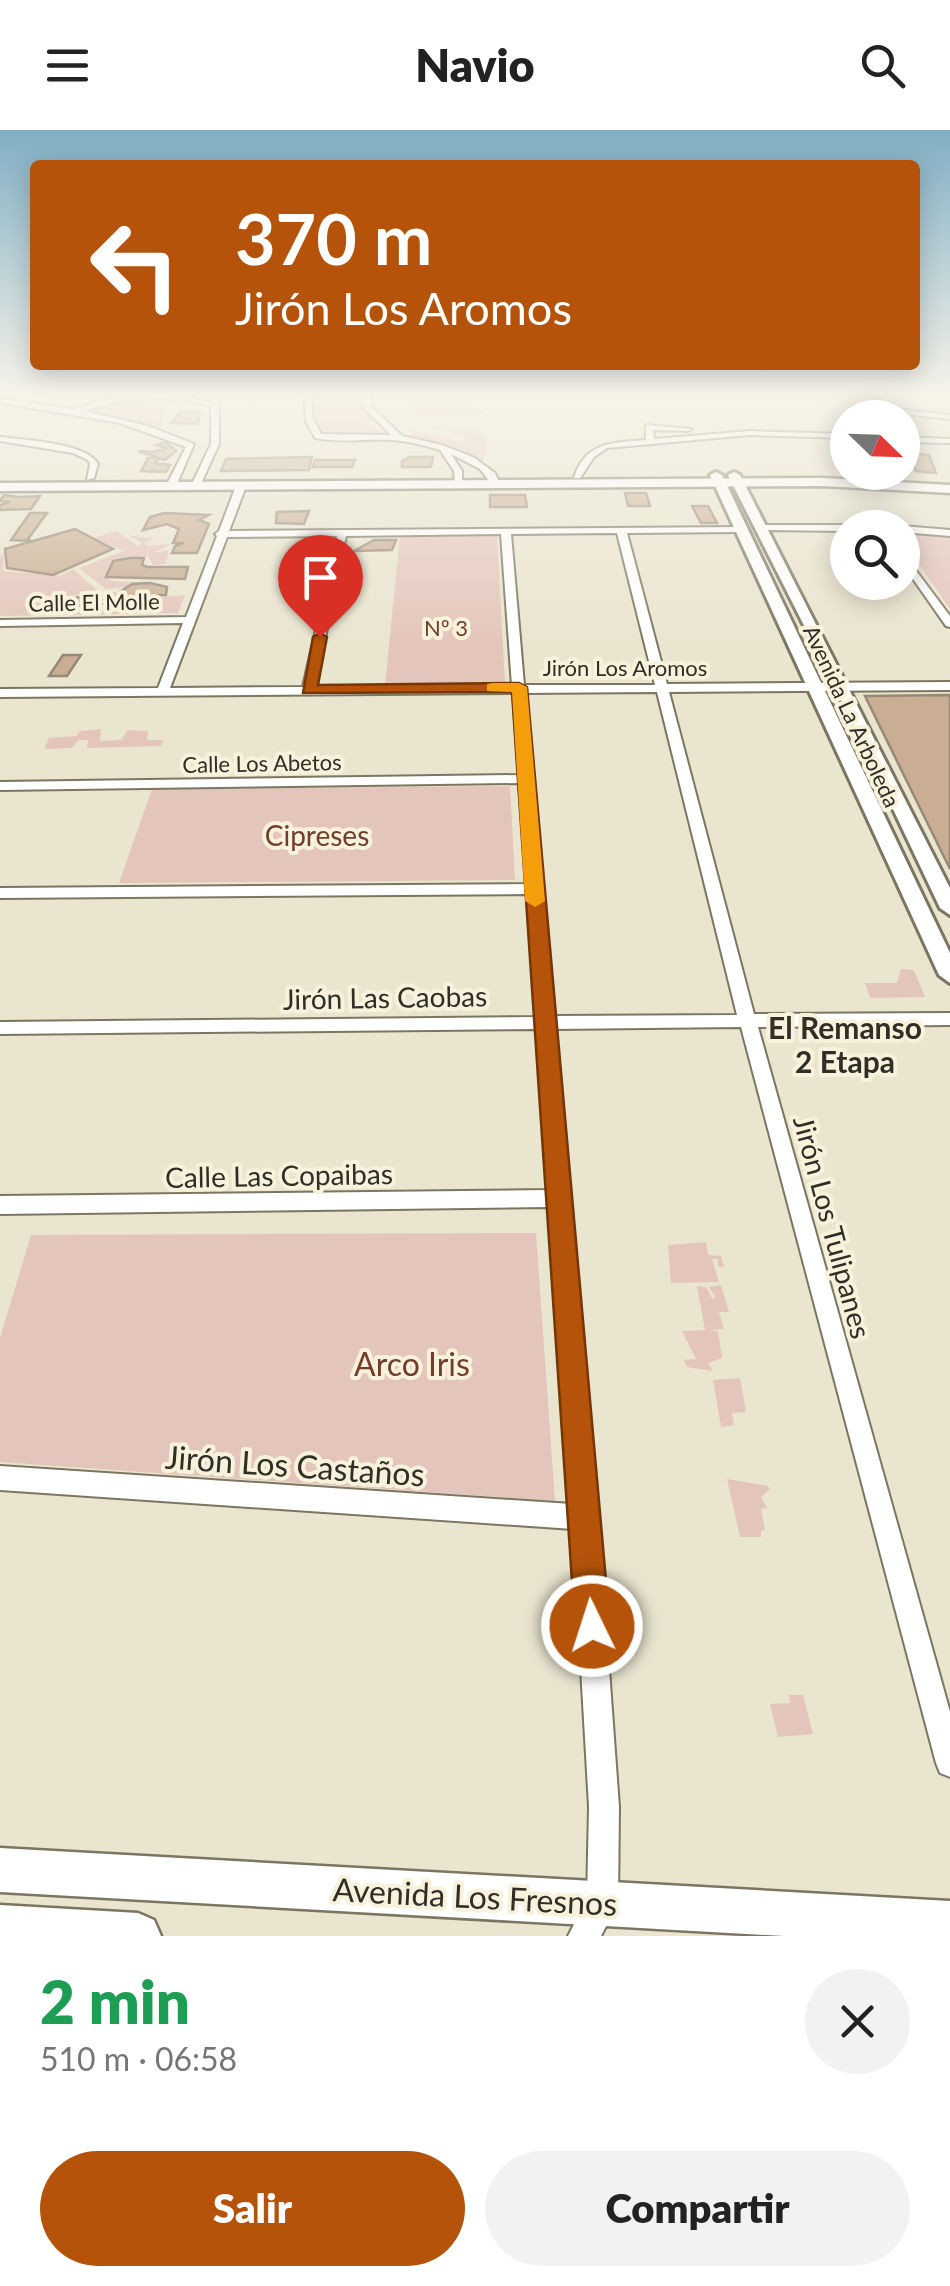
<!DOCTYPE html>
<html lang="es">
<head>
<meta charset="utf-8">
<style>
	body { margin:0; font-family:Lato,sans-serif; background:#f2f2f2; color:#222; height:100vh; display:flex; flex-direction:column; font-size:38px; white-space:nowrap }
	* { box-sizing:border-box; margin:0 }
	p { font-size:32px; color:#767676 }
	.icon { flex:none; width:55px; height:55px; fill:none; stroke:currentColor; stroke-width:2; stroke-linecap:round; stroke-linejoin:round }
	.map { position:relative; height:1806px; overflow:hidden }
	.details { display:flex; flex-direction:column; background:#fff; flex:1 }
	.details>* { flex:none }
	.top-card { position:absolute; left:30px; top:30px; width:890px; height:210px; border-radius:10px; box-shadow:0 5px 25px #0003; background:#b45309; color:#fff; overflow:hidden }
	.needle { width:65px; rotate:113deg }
	.fabs { position:absolute; left:830px; top:270px; display:grid; gap:20px }
	.fabs a { display:grid; place-items:center; width:90px; height:90px; border-radius:50%; background:#fff; box-shadow:0 5px 25px #0003; font-size:50px }
	.pin { position:absolute; display:grid; place-items:center; width:85px; height:85px; color:#fff; margin:-102px -42px; border-radius:50% 50% 50% 0; rotate:-45deg; box-shadow:0 0 10px #0007 }
	.pin .icon { rotate:45deg }
	.me { position:absolute; width:110px; margin:-55px; rotate:356deg; stroke-linejoin:round; filter:drop-shadow(0 0 8px #0008) }
	.turn { display:flex; align-items:center; gap:35px; height:210px; padding:0 40px; font-size:45px }
	.turn .icon { width:130px; height:130px; stroke-width:2.5 }
	.turn b { display:block; font-size:70px; line-height:85px }
	.round { display:grid; place-items:center; flex:none; width:105px; height:105px; border-radius:52px; background:#f2f2f2 }
	.headline { display:flex; align-items:center; justify-content:space-between; height:170px; padding:0 40px }
	h1 { font-size:60px; font-weight:800; line-height:75px; color:#1e9e55 }
	.primary-button { display:flex; gap:20px; margin-top:auto; padding:20px 40px }
	.primary-button a { flex:1; height:115px; border-radius:60px; background:#b45309; color:#fff; font-size:40px; font-weight:800; line-height:115px; text-align:center }
	.primary-button a+a { background:#f2f2f2; color:#222 }
	header { display:flex; justify-content:space-between; align-items:center; height:130px; padding:0 40px; background:#fff; font-size:45px; font-weight:800 }
	.map>svg:first-child { display:block }
	.green { fill:#e4c5bb }
	.building { fill:#c9ae93; stroke:#988878; stroke-width:2.5 }
	.lines { fill:none; stroke-linecap:round; stroke-linejoin:round }
	.minor-casing { stroke:#7b7662; stroke-width:4 }
	.tertiary-casing { stroke:#7b7662; stroke-width:6 }
	.secondary-casing { stroke:#7b7662; stroke-width:5 }
	.minor { fill:#fff; fill-rule:evenodd }
	.tertiary { fill:#fff; fill-rule:evenodd }
	.secondary { fill:#fff; fill-rule:evenodd }
	.route { fill:#b45309; stroke:#753606; stroke-width:2.5 }
	.slow { fill:#f59e0b }
	.labels { text-anchor:middle; dominant-baseline:central; stroke-width:8; stroke-linejoin:round; paint-order:stroke }
	.far-street-label { font-size:22px; fill:#302e26; stroke:#f8f2dc }
	.far-park-label { font-size:22px; fill:#713d2d; stroke:#f8f2dc }
	.park-label { font-size:28px; fill:#713d2d; stroke:#f8f2dc }
	.street-label { font-size:28px; fill:#302e26; stroke:#f8f2dc }
	.neighbourhood-label { font-size:30px; font-weight:bold; fill:#302e26; stroke:#f8f2dc }
	.near-park-label { font-size:32px; fill:#713d2d; stroke:#f8f2dc }
	.near-street-label { font-size:32px; fill:#302e26; stroke:#f8f2dc }
</style>
</head>
<body>
<header><svg class="icon" aria-label="menu" viewBox="0 0 24 24"><path d="M4 6h16M4 12h16M4 18h16"/></svg>Navio<svg class="icon" aria-label="search" viewBox="0 0 24 24"><circle cx="10" cy="10" r="6"/><path d="M15 15l6 6"/></svg></header>
<div class="map">
<svg width="950" height="1806" viewBox="0 0 950 1806">
	<rect width="100%" height="100%" fill="#eae5cf"/>
	<!-- green -->
	<path class="green" d="M310,262H362L360,273L372,290L366,292L387,306H325L318,302Z
		M407,262L456,263L446,268L462,271L467,279L481,278L484,284L417,286L416,275L422,273L406,270L421,268Z
		M119,270L165,274L162,301L86,279Z
		M432,295H440V300H476L487,306L483,332L408,307L412,303L407,300C428,301 443,313 467,310L460,304L431,299Z
		M116,401L138,416L143,413L128,405L154,409L144,413L147,416L171,414L153,423L169,420L166,434L153,435L148,426L111,431L105,447L112,451L154,453L106,459L79,438L124,421L93,408Z
		M902,403L950,407V479L903,411Z
		M497,405L505,554L385,555L400,406Z
		M4,422L3,441L60,446L73,439L99,462C85,467 73,462 60,471C72,482 90,490 109,478L108,471L102,470L105,462H116L124,471L185,465L178,483L0,486V428Z
		M101,599L100,611L121,610L128,600L148,601L147,610H164L161,616L87,618L88,610H78L72,618L44,619L49,608L76,606L80,601Z
		M510,656L515,750L119,753L152,659Z
		M901,839L914,840L925,867L870,868L865,853H897Z
		M536,1103L555,1371L0,1332V1208L31,1105Z
		M706,1112L708,1125L721,1126L724,1137L718,1136V1129H712L719,1152L671,1153L668,1115Z
		M721,1155L729,1182H719L724,1199L708,1200L718,1201L722,1228L708,1233L713,1241L687,1237L684,1230L696,1229L682,1201L705,1200L697,1156L706,1157L713,1170L715,1166L709,1157Z
		M740,1248L746,1282L732,1283L734,1295L721,1297L713,1250Z
		M727,1349L768,1356L770,1359L761,1367L767,1378L761,1379L765,1400L761,1401V1407H740Z
		M789,1565H803L813,1604L778,1607L770,1574L790,1573Z"/>
	<!-- building -->
	<path class="building" d="M194,281L200,283L198,294L171,293L179,283Z
		M166,312L176,321L165,330L138,321L154,322L165,318L156,315Z
		M910,324L929,325L936,343L916,341Z
		M155,327L160,328L155,333L170,335L166,342L141,341L148,328Z
		M312,327L309,340L221,341L226,329Z
		M409,327H433L431,337H402V331Z
		M315,330H355L352,337H313Z
		M625,363H646L650,376H628Z
		M4,365L19,367L40,366L31,379L0,380V375L10,372L0,371Z
		M490,365H525L527,377H490Z
		M692,376H708L717,393H701Z
		M309,381L304,394L276,393L277,382Z
		M30,383H47L28,409L31,411L11,410Z
		M164,383L209,385L199,390L209,394L197,423H172L175,416L184,413H173L179,399L167,394L143,400L150,387Z
		M75,399L113,419L53,445L7,438L5,419Z
		M374,410H396L392,420L354,421Z
		M130,428H144L142,435L147,437H188L185,449L106,447L113,431Z
		M150,453L167,457L166,465L125,466L121,461L132,454Z
		M84,466L101,474L92,479L62,471Z
		M63,525H81L67,546H49Z
		M950,565V739L865,566Z"/>
	<g class="lines">
		<defs>
			<path id="minor" d="M304,262H312V286L321,304L391,305L363,277L362,262H370L371,276L402,306L442,315L473,327L495,343L500,354L493,356L480,339L451,324L462,341V354L455,356L454,341L440,320C424,315 408,311 391,310C365,309 340,313 315,308L306,291Z
				M145,264L182,265L219,275V314L199,358L191,356L211,314V276C170,264 124,267 84,281L148,296L194,314L176,356L171,359L166,356L186,317L120,293L0,273V269L74,279L108,269Z
				M875,271H881L886,278L950,285V289L884,282Z
				M646,295L692,299L688,301L653,300L654,309L749,301L848,304V308L749,305L607,318L594,327L580,348H574C585,311 613,313 646,310Z
				M0,307C24,310 87,313 98,334L94,348L87,350L90,334L88,330L73,323L0,311Z
				M902,307L950,309V313L902,312Z
				M241,353L246,356L229,401L744,397L746,399L741,402L627,403L667,554L950,552V560L669,562L754,884L950,883V895L758,897L950,1582V1647L940,1643L936,1633L741,897L555,899L598,1387L619,1677L618,1773L601,1806H568L587,1770L589,1677L573,1399L0,1360V1336L572,1374L550,1077L0,1084V1066L549,1060L537,899L0,904V892L536,887L527,764L0,768V758L527,754L519,653L0,660V652L519,645L513,563L0,567V559L158,558L183,493L0,496V490L186,487L217,406L215,404L219,401L236,356ZM617,403L655,555H524L511,404ZM501,404L512,556L315,557L346,406ZM337,406L303,557L170,558L227,407ZM657,562L737,885L553,886L525,563Z
				M764,395H848L852,398H848V401L761,400V396Z
				M865,395L875,398H861Z
				M902,396L950,400V406L902,402V398H898Z
				M902,422L950,486V497L946,496L902,433Z"/>
			<path id="tertiary" d="M716,342L722,345L950,823V853L939,845L710,345Z
				M734,342L740,345L950,758V785L940,778L835,557L728,345Z"/>
			<path id="secondary" d="M823,348L950,355V363L823,356L0,361V353Z
				M0,1718L950,1771V1806H784L0,1762Z
				M0,1775L138,1783L154,1790L161,1806H0Z"/>
		</defs>
		<!-- minor casing -->
		<use href="#minor" class="minor-casing"/>
		<!-- tertiary casing -->
		<use href="#tertiary" class="tertiary-casing"/>
		<!-- secondary casing -->
		<use href="#secondary" class="secondary-casing"/>
		<!-- minor -->
		<use href="#minor" class="minor"/>
		<!-- tertiary -->
		<use href="#tertiary" class="tertiary"/>
		<!-- secondary -->
		<use href="#secondary" class="secondary"/>
	</g>
	<!-- sky -->
	<linearGradient id="sky" x2="0" y2="1"><stop stop-color="#80aec4"/><stop offset="0.51" stop-color="#f6f3e9"/><stop offset="1" stop-color="#f6f3e9" stop-opacity="0"/></linearGradient>
	<rect width="950" height="515" fill="url(#sky)"/>
	<!-- route -->
	<path class="route" d="M320,503L327,507L318,555L519,553L527,557L610,1496L605,1508L592,1513L580,1508L575,1496L512,562L303,563L313,507Z"/>
	<!-- slow -->
	<path class="slow" d="M493,553H519L527,557L545,771L535,777L525,771L512,562L487,561V554Z"/>
	<g class="labels">
		<!-- far-street labels -->
		<g class="far-street-label">
			<text transform="translate(94 472) rotate(-1)">Calle El Molle</text>
			<text x="625" y="537">Jirón Los Aromos</text>
			<text transform="translate(852 586) rotate(65)">Avenida La Arboleda</text>
			<text transform="translate(262 633) rotate(-1)">Calle Los Abetos</text>
		</g>
		<!-- far-park labels -->
		<g class="far-park-label">
			<text x="446" y="497">Nº 3</text>
		</g>
		<!-- park labels -->
		<g class="park-label">
			<text x="317" y="705">Cipreses</text>
		</g>
		<!-- street labels -->
		<g class="street-label">
			<text transform="translate(385 867) rotate(-1)">Jirón Las Caobas</text>
			<text transform="translate(279 1045) rotate(-1)">Calle Las Copaibas</text>
			<text transform="translate(833 1097) rotate(75)">Jirón Los Tulipanes</text>
		</g>
		<!-- neighbourhood labels -->
		<g class="neighbourhood-label">
			<text x="845" y="897">El Remanso<tspan x="845" dy="34">2 Etapa</tspan></text>
		</g>
		<!-- near-park labels -->
		<g class="near-park-label">
			<text x="412" y="1233">Arco Iris</text>
		</g>
		<!-- near-street labels -->
		<g class="near-street-label">
			<text transform="translate(295 1335) rotate(4)">Jirón Los Castaños</text>
			<text transform="translate(475 1766) rotate(3)">Avenida Los Fresnos</text>
		</g>
	</g>
</svg>
<div class="fabs">
<a><svg class="needle" viewBox="-14 -14 28 28"><path d="M0-13l5 13h-10z" fill="#e53935"/><path d="M0 13l5-13h-10z" fill="#767676"/></svg></a>
<a><svg class="icon" aria-label="search" viewBox="0 0 24 24"><circle cx="10" cy="10" r="6"/><path d="M15 15l6 6"/></svg></a>
</div>
<div class="pin" style="left:320px;top:507px;background:#d93025"><svg class="icon" aria-label="arrive" viewBox="0 0 24 24"><path d="M6 21V4h12l-3 4 3 4H6"/></svg></div>
<svg class="me" style="left:592px;top:1496px" viewBox="-20 -20 40 40"><circle r="17" fill="#b45309" stroke="#fff" stroke-width="3"/><path d="M0-11L8 9 0 5-8 9z" fill="#fff"/></svg>
<div class="top-card">
<div class="turn"><svg class="icon" aria-label="left" viewBox="0 0 24 24"><path d="M17 20v-9H6M10 6l-5 5 5 5"/></svg><div><b>370 m</b>Jirón Los Aromos</div></div>
</div>
</div>
<section class="details">
<div class="headline"><div><h1>2 min</h1><p>510 m · 06:58</p></div><a class="round"><svg class="icon" aria-label="close" viewBox="0 0 24 24"><path d="M6 6l12 12M18 6L6 18"/></svg></a></div>
<div class="primary-button"><a>Salir</a><a>Compartir</a></div>
</section>
</body>
</html>
